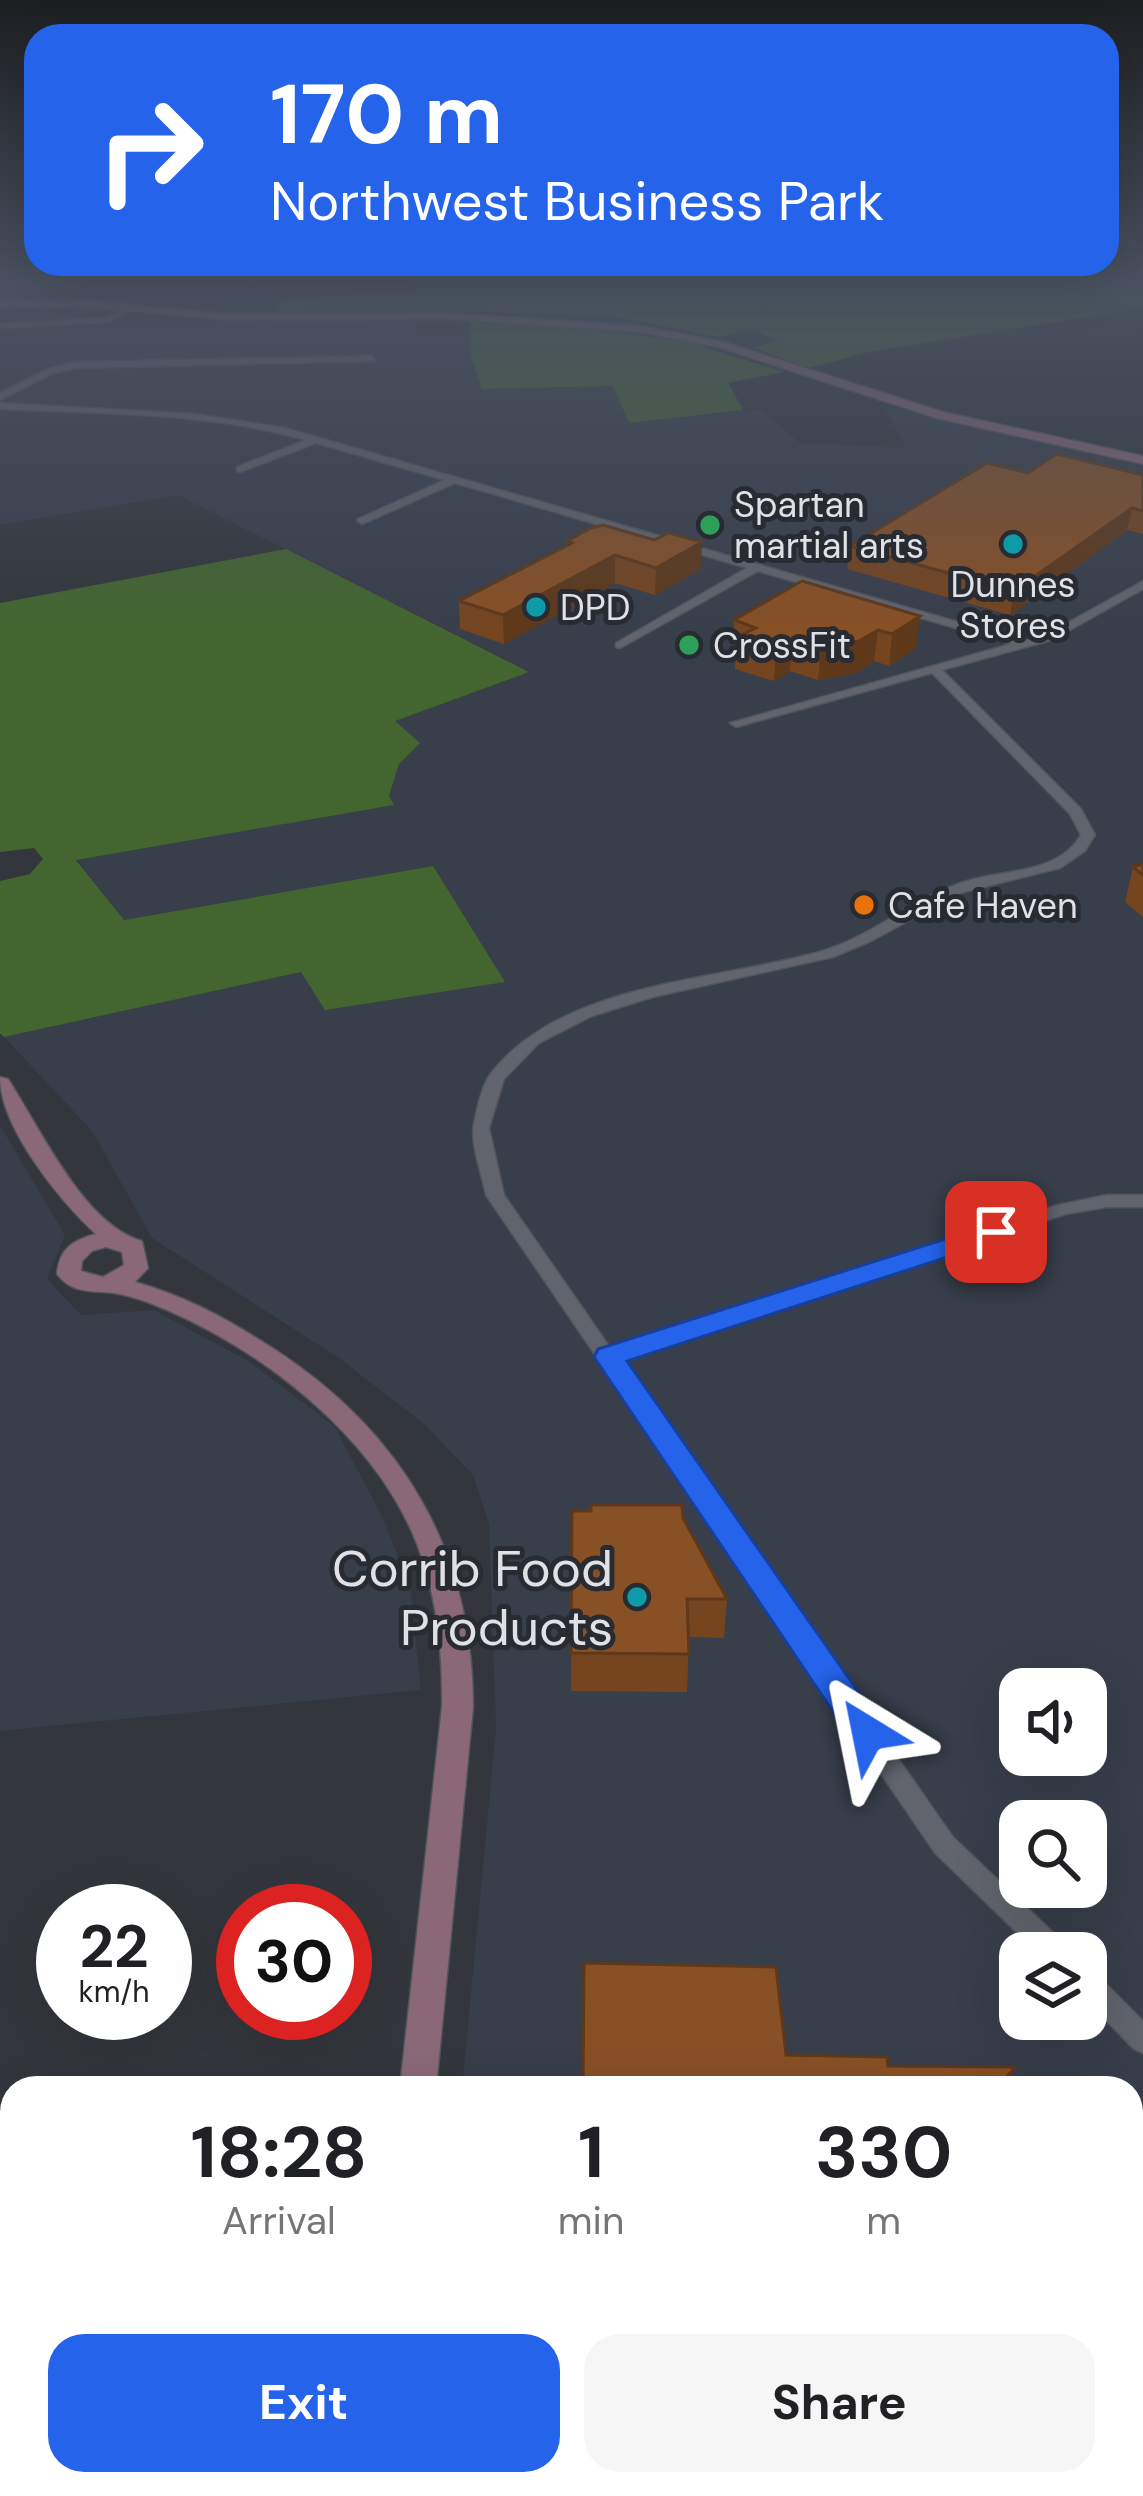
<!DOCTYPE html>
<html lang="en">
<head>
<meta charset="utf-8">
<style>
	body { margin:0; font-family:"DM Sans",sans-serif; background:#f6f6f6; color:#202124; height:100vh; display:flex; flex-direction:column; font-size:45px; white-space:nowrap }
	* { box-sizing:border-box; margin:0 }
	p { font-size:39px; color:#757577 }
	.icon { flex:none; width:66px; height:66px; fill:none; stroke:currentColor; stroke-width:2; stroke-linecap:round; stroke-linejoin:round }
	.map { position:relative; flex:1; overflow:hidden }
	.side { position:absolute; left:0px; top:2076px; width:1143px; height:420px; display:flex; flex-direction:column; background:#fff; border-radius:36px 36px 0 0; box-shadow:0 12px 48px #0002 }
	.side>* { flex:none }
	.guide { position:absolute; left:24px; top:24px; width:1095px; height:252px; border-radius:36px; box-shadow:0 12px 48px #0002; background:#2563eb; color:#fff; overflow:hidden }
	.fabs { position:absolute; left:999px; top:1668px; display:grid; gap:24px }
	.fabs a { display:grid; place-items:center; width:108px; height:108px; border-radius:24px; background:#fff; box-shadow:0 12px 48px #0002; font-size:60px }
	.speed { position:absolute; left:36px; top:1884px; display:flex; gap:24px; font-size:60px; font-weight:700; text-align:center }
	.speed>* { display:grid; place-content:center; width:156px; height:156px; border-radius:50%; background:#fff; box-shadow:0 12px 48px #0002; line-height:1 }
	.speed small { font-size:30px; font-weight:400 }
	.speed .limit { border:18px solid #d22; background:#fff; color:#111 }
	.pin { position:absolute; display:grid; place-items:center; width:102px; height:102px; color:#fff; margin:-51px; border-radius:24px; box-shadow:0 6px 18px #0006 }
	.me { position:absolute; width:132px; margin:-66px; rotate:325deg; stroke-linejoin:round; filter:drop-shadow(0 0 9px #0008) }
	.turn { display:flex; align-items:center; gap:42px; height:252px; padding:0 48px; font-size:54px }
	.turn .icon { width:156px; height:156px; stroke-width:2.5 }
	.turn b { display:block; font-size:84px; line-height:102px }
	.eta { display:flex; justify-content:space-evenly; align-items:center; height:204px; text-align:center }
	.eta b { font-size:72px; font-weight:700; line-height:84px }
	.action { display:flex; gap:24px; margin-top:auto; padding:24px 48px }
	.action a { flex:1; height:138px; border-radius:36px; background:#2563eb; color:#fff; font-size:48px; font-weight:700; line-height:138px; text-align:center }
	.action a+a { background:#f6f6f6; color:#202124 }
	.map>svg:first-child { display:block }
	.built { fill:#383e4a; fill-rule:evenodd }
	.green { fill:#436630 }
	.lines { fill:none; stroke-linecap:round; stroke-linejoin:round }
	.street-casing { stroke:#51545a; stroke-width:3 }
	.secondary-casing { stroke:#51545a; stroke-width:3 }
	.street { fill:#61646c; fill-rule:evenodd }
	.secondary { fill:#8a6877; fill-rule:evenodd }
	.wall { fill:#754520 }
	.shaded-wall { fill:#5f381a }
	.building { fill:#885025; stroke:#5f381a; stroke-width:3 }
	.route { fill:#2563eb; stroke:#184099; stroke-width:3 }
	.leisure-dot { fill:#2e9e5b; stroke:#292b32; stroke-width:4.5 }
	.culture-dot { fill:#0f9aa8; stroke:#292b32; stroke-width:4.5 }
	.food-dot { fill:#e8710a; stroke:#292b32; stroke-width:4.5 }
	.labels { text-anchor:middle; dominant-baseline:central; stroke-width:10; stroke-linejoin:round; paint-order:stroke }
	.far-poi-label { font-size:36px; fill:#dfe1e6; stroke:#292b32; text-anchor:start }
	.near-poi-label { font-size:51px; fill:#dfe1e6; stroke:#292b32; text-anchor:end }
</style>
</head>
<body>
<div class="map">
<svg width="1143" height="2496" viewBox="0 0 1143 2496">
	<rect width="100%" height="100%" fill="#33363c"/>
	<!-- built -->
	<path class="built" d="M416,319L418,337L471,335L483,389L613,386L629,423L761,409L800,443L906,448L884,406L1143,466V2496H447L444,2484H1131V2088H462L496,1728L489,1524L473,1475L423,1423L339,1358L152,1238L92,1131L4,1037L301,972L504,982L432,866L124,920L76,859L393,805L389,797L399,764L393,721L528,671L178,495L0,525V328ZM1020,1689H1086V1755H1020ZM1020,1821H1086V1887H1020ZM1020,1953H1086V2019H1020Z
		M0,1125L65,1235L47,1279L81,1315L154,1310L250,1362L335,1427L383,1518L410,1586L421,1690L0,1731Z"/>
	<!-- green -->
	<path class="green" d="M416,282H1143V308L869,352L809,368L753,348L778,340L749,329L718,337L611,316L390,309L277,313L280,298L410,293Z
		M470,320L595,329L689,342L784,372L728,383L743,410L629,423L613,386L482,389L471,356Z
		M286,549L529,672L395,721L420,743L399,764L389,796L394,805L76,860L124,920L433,866L505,982L325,1010L301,972L4,1037L0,1033V881L30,874L43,859L34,848L0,852V603Z"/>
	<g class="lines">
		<defs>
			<path id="street" d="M130,305L137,307L108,322L0,328V324L106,318Z
				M372,356L375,361L77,368L54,373L0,400V393L48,369L77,362Z
				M0,403L194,414L285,428L1024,641L1044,636L1143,581V589L1052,640L942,670L1081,809L1095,835L1085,851L1060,868L960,893L871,941L833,957L653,997L592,1016L539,1043L504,1079L489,1128L504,1195L611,1349L1058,1205L1107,1195H1143V1207H1107L1066,1214L619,1360L953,1837L1065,1944L1069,1953H1038L935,1853L486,1195C482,1174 470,1144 474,1124C477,1109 482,1084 492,1072C564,982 715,981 819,952C872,937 914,897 967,881C1006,869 1058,874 1081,835L1070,814L932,673L736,727L730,723L1011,644L758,571L620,648L616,647V643L747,568L455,483L362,524L357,521L358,519L445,480L316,443L240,472L237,471V467L306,440C208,412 101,414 0,409Z
				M1086,1970L1095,1973L1143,2021V2053L1134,2049L1086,2000Z"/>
			<path id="secondary" d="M0,300L104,302L226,314L448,313L641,326L724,342L943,412L1143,456V464L936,418L718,347L641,332L448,319L226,320L104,308L0,306Z
				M0,1077L8,1079C40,1128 84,1225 142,1241L148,1268L135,1282C186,1296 229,1320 274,1349C403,1433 473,1552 473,1707L436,2088H400L442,1707C443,1651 437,1596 417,1544C376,1439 268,1354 167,1310C151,1303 132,1296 114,1293C92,1290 73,1295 57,1274C59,1249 73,1240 96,1234C59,1200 0,1127 0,1077ZM106,1247L122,1252L124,1265L103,1277L81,1271L82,1261L92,1251Z
				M368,2484H410L411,2496H369Z"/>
		</defs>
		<!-- street casing -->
		<use href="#street" class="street-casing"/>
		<!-- secondary casing -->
		<use href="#secondary" class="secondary-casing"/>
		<!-- street -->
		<use href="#street" class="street"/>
		<!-- secondary -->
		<use href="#secondary" class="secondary"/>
	</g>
	<!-- wall -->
	<path class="wall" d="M1028,473L1143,475V534L1127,530L1010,615L847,569L850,546Z
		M567,541L701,569L655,595L615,583L504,644L460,629L459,601L567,546Z
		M802,581L916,648L889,666L874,661L856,673L818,680L790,671L774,681L735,669L736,654L732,652L734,620Z
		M1143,864V917L1125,902L1133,867Z
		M572,1511L683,1518L727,1599L724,1638L689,1637L687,1692L571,1691Z
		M1133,2382L1143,2496H794L793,2484H1131Z"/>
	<!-- shaded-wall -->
	<path class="shaded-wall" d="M1132,508L1127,530L1010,615L1014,591Z
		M702,542L701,569L655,595L656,568Z
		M615,555V583L504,644L503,615Z
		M920,616L916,648L889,666L892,634Z
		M878,630L874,661L856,673L818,680L821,648Z
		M793,639L790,671L774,681L776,649Z
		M1015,2067L1008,2088H998Z"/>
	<!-- building -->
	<path class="building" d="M1057,454L1143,475V511L1132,508L1014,591L850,546L987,463L1028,473Z
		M603,525L654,540L669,533L702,542L656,568L615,555L503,615L459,601L572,543L567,541L591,528Z
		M802,581L920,616L892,634L878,630L859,641L821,648L793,639L776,649L737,637L756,628L734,620Z
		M1143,864V875L1133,867Z
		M591,1505H682L683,1518L727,1599H687L689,1654L571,1653L572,1511H591Z
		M584,1963L776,1967L786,2055L887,2057L888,2066L1015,2067L998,2088H583Z
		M1131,2372L1133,2382H1143V2496H800L799,2484H1131Z"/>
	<!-- sky -->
	<linearGradient id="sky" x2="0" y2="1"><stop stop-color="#1c1e21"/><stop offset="0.45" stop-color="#4a5261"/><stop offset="1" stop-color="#4a5261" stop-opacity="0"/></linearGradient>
	<rect width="1143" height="631" fill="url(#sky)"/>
	<!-- route -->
	<path class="route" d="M996,1223L1006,1225L1010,1232L1006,1238L627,1361L880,1723L885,1733L880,1744L868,1749L855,1744L594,1357L598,1349Z"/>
	<!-- markers -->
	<g class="leisure-dot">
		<circle cx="710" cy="525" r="12"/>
		<circle cx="689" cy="645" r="12"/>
	</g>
	<g class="culture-dot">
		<circle cx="1013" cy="544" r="12"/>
		<circle cx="536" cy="607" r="12"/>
		<circle cx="637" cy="1597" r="12"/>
	</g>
	<circle class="food-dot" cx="864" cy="905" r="12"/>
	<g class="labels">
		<!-- far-poi labels -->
		<g class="far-poi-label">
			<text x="734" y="504">Spartan<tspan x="734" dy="41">martial arts</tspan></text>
			<text x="1013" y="584" text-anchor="middle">Dunnes<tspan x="1013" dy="41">Stores</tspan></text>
			<text x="560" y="607">DPD</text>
			<text x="713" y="645">CrossFit</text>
			<text x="888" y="905">Cafe Haven</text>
		</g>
		<!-- near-poi labels -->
		<g class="near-poi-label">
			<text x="613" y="1568">Corrib Food<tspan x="613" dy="59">Products</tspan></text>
		</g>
	</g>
</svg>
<div class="fabs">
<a><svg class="icon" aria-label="sound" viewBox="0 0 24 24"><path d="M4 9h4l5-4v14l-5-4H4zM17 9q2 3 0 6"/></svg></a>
<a><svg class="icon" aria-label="search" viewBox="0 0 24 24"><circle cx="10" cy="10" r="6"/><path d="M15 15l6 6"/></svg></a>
<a><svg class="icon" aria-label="layers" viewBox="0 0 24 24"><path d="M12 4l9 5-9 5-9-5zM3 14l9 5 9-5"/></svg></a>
</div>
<div class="speed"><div>22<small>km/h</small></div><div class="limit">30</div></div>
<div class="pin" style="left:996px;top:1232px;background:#d93025"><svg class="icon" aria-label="arrive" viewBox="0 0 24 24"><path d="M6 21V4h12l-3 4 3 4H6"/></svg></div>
<svg class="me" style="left:868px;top:1733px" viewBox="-20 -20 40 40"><path d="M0-17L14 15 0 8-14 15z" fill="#2563eb" stroke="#fff" stroke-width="4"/></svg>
<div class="guide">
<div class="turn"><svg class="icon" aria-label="right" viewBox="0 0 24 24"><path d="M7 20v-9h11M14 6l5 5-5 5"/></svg><div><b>170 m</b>Northwest Business Park</div></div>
</div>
<section class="side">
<div class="eta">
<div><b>18:28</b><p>Arrival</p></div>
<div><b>1</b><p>min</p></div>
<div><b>330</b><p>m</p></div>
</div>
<div class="action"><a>Exit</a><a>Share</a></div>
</section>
</div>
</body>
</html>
